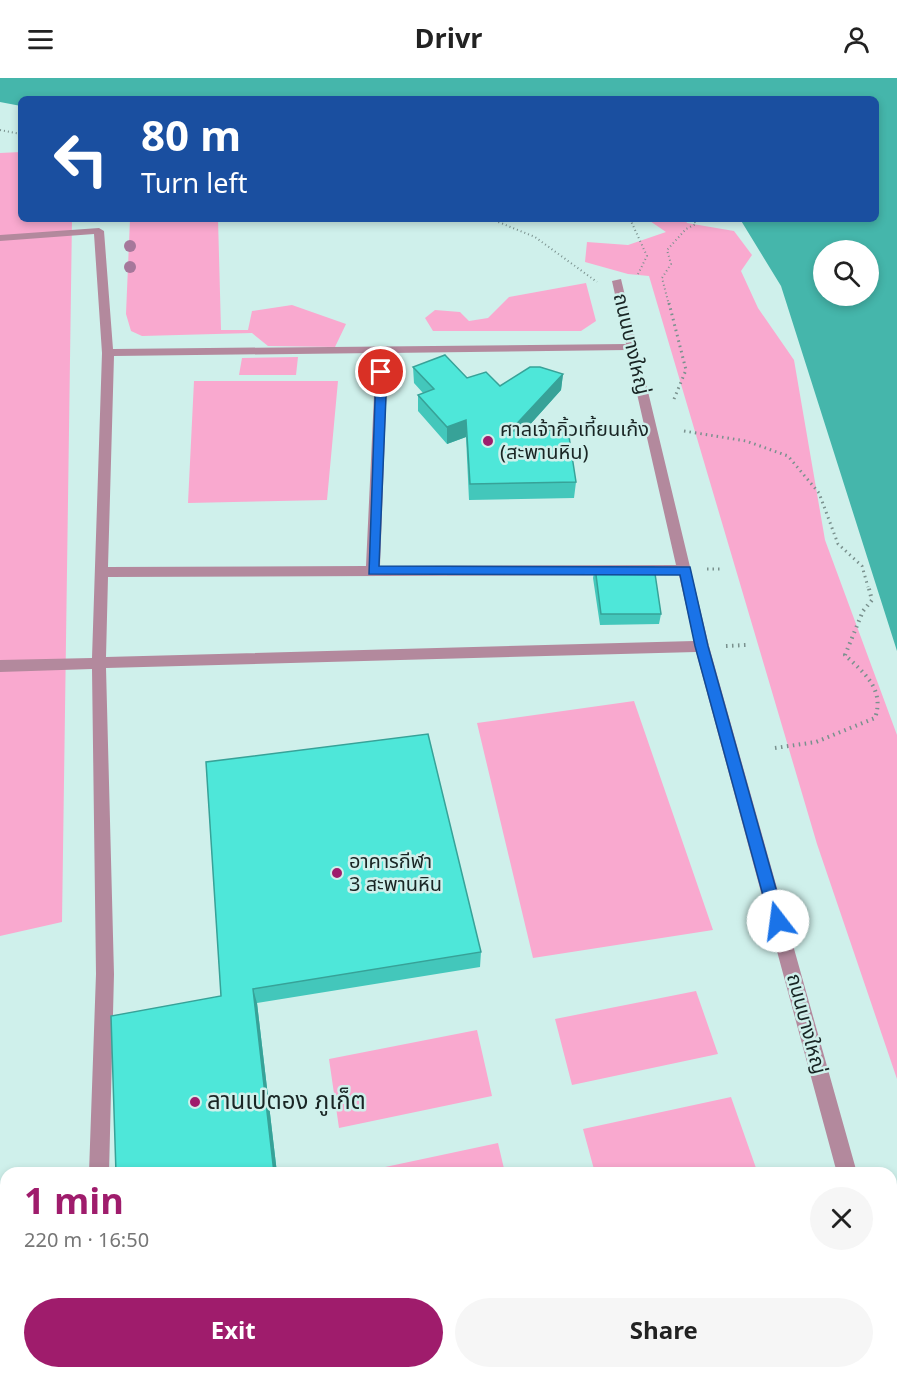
<!DOCTYPE html>
<html lang="en">
<head>
<meta charset="utf-8">
<style>
	body { margin:0; font-family:Georgia,"Noto Sans Thai",serif; background:#f6f6f6; color:#222; height:100vh; display:flex; flex-direction:column; font-size:22px; white-space:nowrap }
	* { box-sizing:border-box; margin:0 }
	p { font-size:20px; color:#767676 }
	.icon { flex:none; width:33px; height:33px; fill:none; stroke:currentColor; stroke-width:2; stroke-linecap:round; stroke-linejoin:round }
	.map { position:relative; flex:1; overflow:hidden }
	.details { position:absolute; left:0px; top:1089px; width:897px; height:212px; display:flex; flex-direction:column; background:#fff; border-radius:18px 18px 0 0; box-shadow:0 3px 9px #0003 }
	.details>* { flex:none }
	.hud { position:absolute; left:18px; top:18px; width:861px; height:126px; border-radius:9px; box-shadow:0 3px 9px #0003; background:#1a4fa0; color:#fff; overflow:hidden }
	.tools { position:absolute; left:813px; top:162px; display:grid; gap:12px }
	.tools a { display:grid; place-items:center; width:66px; height:66px; border-radius:50%; background:#fff; box-shadow:0 3px 9px #0003; font-size:30px }
	.pin { position:absolute; display:grid; place-items:center; width:51px; height:51px; color:#fff; margin:-26px; border:3px solid #fff; border-radius:50%; box-shadow:0 2px 6px #0007 }
	.me { position:absolute; width:66px; margin:-33px; rotate:345deg; stroke-linejoin:round; filter:drop-shadow(0 0 4px #0008) }
	.turn { display:flex; align-items:center; gap:21px; height:126px; padding:0 24px; font-size:27px }
	.turn .icon { width:78px; height:78px; stroke-width:2.5 }
	.turn b { display:block; font-size:42px; line-height:51px }
	.round { display:grid; place-items:center; flex:none; width:63px; height:63px; border-radius:32px; background:#f6f6f6 }
	.summary { display:flex; align-items:center; justify-content:space-between; height:102px; padding:0 24px }
	h1 { font-size:36px; font-weight:700; line-height:45px; color:#9f1c6c }
	.cta { display:flex; gap:12px; margin-top:auto; padding:12px 24px }
	.cta a { flex:1; height:69px; border-radius:36px; background:#9f1c6c; color:#fff; font-size:24px; font-weight:700; line-height:69px; text-align:center }
	.cta a+a { background:#f6f6f6; color:#222 }
	header { display:flex; justify-content:space-between; align-items:center; height:78px; padding:0 24px; background:#fff; font-size:27px; font-weight:700 }
	.map>svg:first-child { display:block }
	.green { fill:#f9a9cf }
	.water { fill:#45b6ab; fill-rule:evenodd }
	.lines { fill:none; stroke-linecap:round; stroke-linejoin:round }
	.path-far2 { stroke:#7a918e; stroke-width:2; stroke-dasharray:1 3; stroke-linecap:butt }
	.path-far1 { stroke:#7a918e; stroke-width:3; stroke-dasharray:1.5 4; stroke-linecap:butt }
	.path { stroke:#7a918e; stroke-width:4; stroke-dasharray:1.5 4.5; stroke-linecap:butt }
	.service { fill:#b3899d; fill-rule:evenodd }
	.minor { fill:#b3899d; fill-rule:evenodd }
	.tree { fill:#a6789b }
	.wall { fill:#43c7bb }
	.shaded-wall { fill:#37a298 }
	.building { fill:#4ee7d9; stroke:#37a298; stroke-width:1.5 }
	.route { fill:#1a73e8; stroke:#114b97; stroke-width:1.5 }
	.poi-dot { fill:#9f1c6c; stroke:#cff0eb; stroke-width:2 }
	.labels { text-anchor:middle; dominant-baseline:central; stroke-width:5; stroke-linejoin:round; paint-order:stroke }
	.street-label { font-size:20px; fill:#192524; stroke:#cff0eb }
	.poi-label { font-size:20px; fill:#192524; stroke:#cff0eb; text-anchor:start }
	.near-poi-label { font-size:24px; fill:#192524; stroke:#cff0eb; text-anchor:start }
</style>
</head>
<body>
<header><svg class="icon" aria-label="menu" viewBox="0 0 24 24"><path d="M4 6h16M4 12h16M4 18h16"/></svg>Drivr<svg class="icon" aria-label="person" viewBox="0 0 24 24"><circle cx="12" cy="8" r="4"/><path d="M4 21q1-7 8-7t8 7"/></svg></header>
<div class="map">
<svg width="897" height="1300" viewBox="0 0 897 1300">
	<rect width="100%" height="100%" fill="#cff0eb"/>
	<!-- green -->
	<path class="green" d="M21,74V141H72L62,844L0,858V75Z
		M130,141H218L221,252H248L252,233L292,227L346,246L335,269L268,268L252,255L142,258L131,253L126,236Z
		M647,141H685L687,145L734,153L752,177L741,193L758,230L794,282L825,462L897,657V1001L817,766L649,198L628,196L585,184L587,164L628,167L666,154Z
		M586,205L596,243L581,253H433L425,240L435,232L460,234L469,243L488,240L509,219Z
		M298,279L296,297H239L242,280Z
		M194,303H338L327,422L188,425Z
		M634,623L713,852L533,880L477,645Z
		M696,913L718,976L572,1007L555,941Z
		M477,952L492,1018L339,1050L329,981Z
		M731,1019L756,1090L736,1095H595L583,1051Z
		M498,1065L505,1095H357Z"/>
	<!-- water -->
	<path class="water" d="M0,0H897V573L781,208L740,141H876V21H21V28L0,24ZM824,172H868V218H824Z"/>
	<g class="lines">
		<!-- path-far2 -->
		<path class="path-far2" d="M0,52L21,56
			M491,141L535,159L597,204
			M630,141L647,178L638,196
			M669,227L662,200L671,186L667,172L686,151L696,146L693,141"/>
		<!-- path-far1 -->
		<path class="path-far1" d="M669,225L686,292L674,321
			M684,353L746,363L788,378L819,415L838,466L862,488L868,509
			M707,491H723"/>
		<!-- path -->
		<path class="path" d="M726,568L746,567
			M775,670L816,664L875,640C885,611 864,595 845,577L863,533L872,522L868,507"/>
		<!-- service -->
		<path class="service" d="M670,1294H691L693,1300H671Z
			M783,1294H805L806,1300H784Z"/>
		<!-- minor -->
		<path class="minor" d="M99,150L104,153L113,271L626,266L612,203L621,201L709,568L857,1095H837L696,574L106,590L114,896L109,1095H89L96,896L92,591L0,594V582L92,580L102,275L94,156L0,163V157ZM627,272L676,487L380,488L388,275ZM376,275L366,488L108,489L114,278ZM679,497L694,563L106,579L108,499Z
			M891,1243L897,1245V1285L891,1282Z
			M83,1294H105V1300H83Z
			M582,1294H604L605,1300H583Z"/>
	</g>
	<!-- trees -->
	<g class="tree">
		<circle cx="130" cy="168" r="6"/>
		<circle cx="130" cy="189" r="6"/>
	</g>
	<!-- wall -->
	<path class="wall" d="M413,289L500,308L563,296L561,312L525,352L576,404L574,420L469,422L466,359L447,366L418,333V317L423,315L414,305Z
		M595,489L661,536L659,546L600,547L593,500Z
		M206,684L481,874L480,889L257,925L277,1095H116L221,918Z"/>
	<!-- shaded-wall -->
	<path class="shaded-wall" d="M563,296L561,312L510,369V353Z
		M466,342V359L447,366V349Z
		M253,911L257,925L277,1095H274Z"/>
	<!-- building -->
	<path class="building" d="M445,277L467,300L486,294L500,308L530,289H540L563,296L510,353L568,352L576,404L470,406L466,342L447,349L418,317L434,311L413,289Z
		M595,489H654L661,536H601Z
		M428,656L481,874L253,911L274,1095H116L111,938L221,918L206,684Z
		M232,1294H546L547,1300H216Z"/>
	<!-- route -->
	<path class="route" d="M381,291L387,294L379,488L690,489L708,568L785,843L783,848H772L770,843L695,568L680,497L369,496L376,294Z"/>
	<!-- markers -->
	<g class="poi-dot">
		<circle cx="488" cy="363" r="6"/>
		<circle cx="337" cy="795" r="6"/>
		<circle cx="195" cy="1024" r="6"/>
	</g>
	<g class="labels">
		<!-- street labels -->
		<g class="street-label">
			<text transform="translate(631 266) rotate(77)">ถนนบางใหญ่</text>
			<text transform="translate(806 946) rotate(75)">ถนนบางใหญ่</text>
		</g>
		<!-- poi labels -->
		<g class="poi-label">
			<text x="500" y="352">ศาลเจ้ากิ้วเที้ยนเก้ง<tspan x="500" dy="23">(สะพานหิน)</tspan></text>
			<text x="349" y="784">อาคารกีฬา<tspan x="349" dy="23">3 สะพานหิน</tspan></text>
		</g>
		<!-- near-poi labels -->
		<g class="near-poi-label">
			<text x="207" y="1024">ลานเปตอง ภูเก็ต</text>
		</g>
	</g>
</svg>
<div class="tools">
<a><svg class="icon" aria-label="search" viewBox="0 0 24 24"><circle cx="10" cy="10" r="6"/><path d="M15 15l6 6"/></svg></a>
</div>
<div class="pin" style="left:381px;top:294px;background:#d93025"><svg class="icon" aria-label="arrive" viewBox="0 0 24 24"><path d="M6 21V4h12l-3 4 3 4H6"/></svg></div>
<svg class="me" style="left:778px;top:843px" viewBox="-20 -20 40 40"><circle r="19" fill="#fff"/><path d="M0-13L10 11 0 6-10 11z" fill="#1a73e8"/></svg>
<div class="hud">
<div class="turn"><svg class="icon" aria-label="left" viewBox="0 0 24 24"><path d="M17 20v-9H6M10 6l-5 5 5 5"/></svg><div><b>80 m</b>Turn left</div></div>
</div>
<section class="details">
<div class="summary"><div><h1>1 min</h1><p>220 m · 16:50</p></div><a class="round"><svg class="icon" aria-label="close" viewBox="0 0 24 24"><path d="M6 6l12 12M18 6L6 18"/></svg></a></div>
<div class="cta"><a>Exit</a><a>Share</a></div>
</section>
</div>
</body>
</html>
